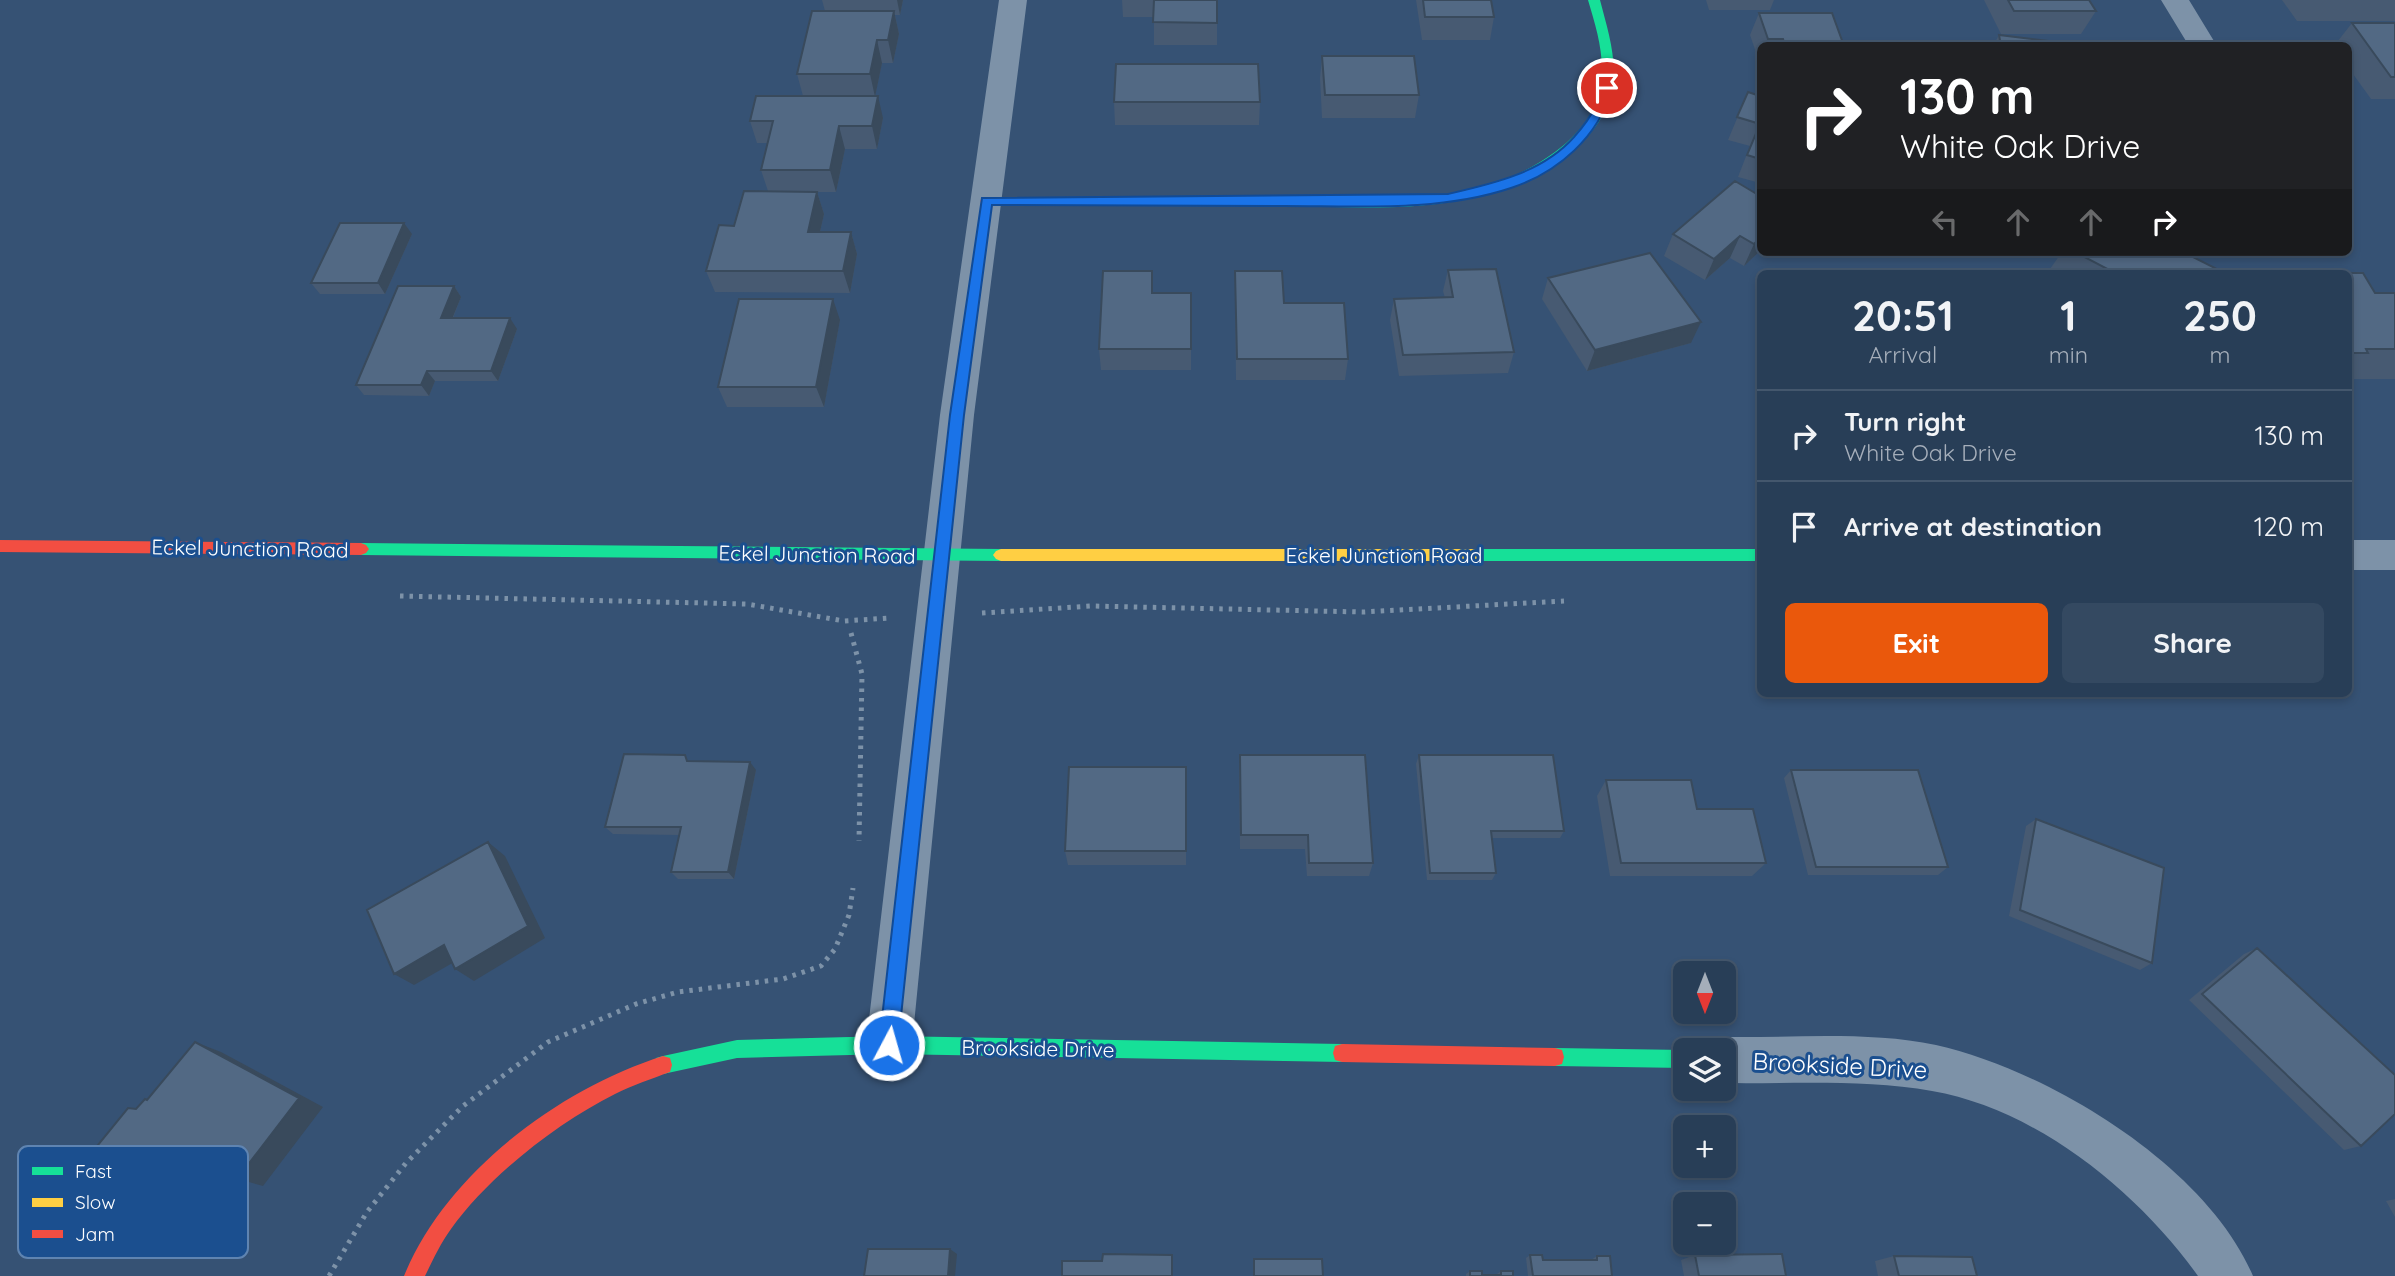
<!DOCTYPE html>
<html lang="en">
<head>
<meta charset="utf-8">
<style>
	body { margin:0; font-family:Quicksand,sans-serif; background:#344961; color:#f1f3f6; height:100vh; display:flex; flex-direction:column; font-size:26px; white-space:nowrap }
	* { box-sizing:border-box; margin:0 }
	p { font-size:23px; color:#a5aeba }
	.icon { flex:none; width:38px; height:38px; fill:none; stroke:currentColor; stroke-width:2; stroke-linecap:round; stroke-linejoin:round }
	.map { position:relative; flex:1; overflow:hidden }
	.panel { position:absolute; left:1757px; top:270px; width:595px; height:427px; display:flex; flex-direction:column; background:#283e57; border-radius:10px; box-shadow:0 4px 10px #0003,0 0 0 2px #44576d }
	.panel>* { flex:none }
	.top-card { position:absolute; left:1757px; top:42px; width:595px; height:214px; border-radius:10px; box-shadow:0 4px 10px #0003,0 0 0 2px #44576d; background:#202124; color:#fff; overflow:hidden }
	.needle { width:46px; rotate:180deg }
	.controls { position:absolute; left:1673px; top:961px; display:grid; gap:14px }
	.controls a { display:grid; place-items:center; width:63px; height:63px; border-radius:10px; background:#283e57; box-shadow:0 4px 10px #0003,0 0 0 2px #44576d; font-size:35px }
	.pin { position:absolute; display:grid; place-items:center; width:60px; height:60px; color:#fff; margin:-30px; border:4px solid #fff; border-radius:50%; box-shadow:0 2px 7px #0007 }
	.me { position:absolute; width:77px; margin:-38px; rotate:6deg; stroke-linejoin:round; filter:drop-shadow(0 0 5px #0008) }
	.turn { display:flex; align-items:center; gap:24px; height:147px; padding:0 28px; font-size:32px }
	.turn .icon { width:91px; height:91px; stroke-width:2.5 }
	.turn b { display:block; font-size:49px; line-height:60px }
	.lanes { display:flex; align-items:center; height:66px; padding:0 28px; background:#0003; justify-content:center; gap:35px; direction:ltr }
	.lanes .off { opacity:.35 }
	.eta { display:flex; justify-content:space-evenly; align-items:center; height:119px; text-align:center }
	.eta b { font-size:42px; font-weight:800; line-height:49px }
	.button { display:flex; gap:14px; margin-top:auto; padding:14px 28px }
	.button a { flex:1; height:80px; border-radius:10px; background:#ea580c; color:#fff; font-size:28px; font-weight:800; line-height:80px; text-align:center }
	.button a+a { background:#344961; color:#f1f3f6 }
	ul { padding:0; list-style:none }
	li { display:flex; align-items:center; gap:21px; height:91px; padding:0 28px; border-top:2px solid #44576d }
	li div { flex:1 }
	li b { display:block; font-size:26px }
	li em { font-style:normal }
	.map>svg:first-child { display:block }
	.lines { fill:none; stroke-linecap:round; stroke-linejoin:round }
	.path { stroke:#7d92a8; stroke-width:5; stroke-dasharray:3.5 6; stroke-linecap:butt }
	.street { fill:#7d92a8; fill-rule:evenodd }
	.fast { fill:#16e098; fill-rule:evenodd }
	.slow { fill:#ffcf43; fill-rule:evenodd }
	.jam { fill:#f24e42; fill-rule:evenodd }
	.wall { fill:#475a72 }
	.shaded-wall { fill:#394a5c }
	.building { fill:#526984; stroke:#394a5c; stroke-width:2 }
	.route { fill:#1a73e8; stroke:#114b97; stroke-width:2 }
	.labels { text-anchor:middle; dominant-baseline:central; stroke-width:6; stroke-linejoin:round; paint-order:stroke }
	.street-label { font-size:21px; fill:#fff; stroke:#1b4f8f }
	.near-street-label { font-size:24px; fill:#fff; stroke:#1b4f8f }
	.key { fill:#1b4f8f; stroke:#5f84b1; stroke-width:2 }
	.key-label { font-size:19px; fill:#fff }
</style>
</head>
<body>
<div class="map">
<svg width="2395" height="1276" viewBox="0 0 2395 1276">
	<rect width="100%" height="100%" fill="#365274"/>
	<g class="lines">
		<!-- path -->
		<path class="path" d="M400,596L747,604L844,621L890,618
			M2348,608H2351
			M982,613L1091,606L1363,612L1564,601
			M851,633L862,674L859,841
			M329,1276L367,1212L406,1163L463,1106L548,1042L636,1004L678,992L783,979L821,966L835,949L849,915L853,888"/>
		<!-- street -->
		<path class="street" d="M999,0H1027L974,415L912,1045L905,1061L889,1068L873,1061L866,1045L940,415Z
			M2161,0H2189L2217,46H2189Z
			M2348,540H2395V570H2348Z
			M1724,1037C1793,1038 1868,1031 1936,1045C2048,1070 2207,1166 2253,1276H2198C2138,1192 2037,1109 1932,1091C1864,1079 1793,1084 1724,1083V1050H1705L1708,1044Z"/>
		<!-- fast -->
		<path class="fast" d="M1588,0H1600C1608,31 1619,63 1611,95C1604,121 1585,142 1564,158C1497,207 1413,209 1333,207C1312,206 1288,209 1269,204V198L1273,197C1369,198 1474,212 1555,152C1578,135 1597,113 1601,83C1605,55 1596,27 1588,0Z
			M361,543L1001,549L1006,551L1009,555L1006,559L1001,561L361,555L356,553L353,549L356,545Z
			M1474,549H1760V561H1474L1469,559L1466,555L1469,551Z
			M889,1036L1342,1044L1349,1046L1351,1053L1349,1060L1342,1062L889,1054L737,1058L663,1074L656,1072L654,1065L656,1058L663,1056L737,1040Z
			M1555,1048L1685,1050V1068L1555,1066L1548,1064L1546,1057L1548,1050Z"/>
		<!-- slow -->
		<path class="slow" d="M1001,549H1474L1479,551L1482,555L1479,559L1474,561H1001L996,559L993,555L996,551Z"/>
		<!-- jam -->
		<path class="jam" d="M986,197H1273L1279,201L1273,205H986L980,201Z
			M0,540L361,543L366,545L369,549L366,553L361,555L0,552Z
			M1342,1044L1555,1048L1562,1050L1564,1057L1562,1064L1555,1066L1342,1062L1335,1060L1333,1053L1335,1046Z
			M663,1056L670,1058L672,1065L670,1072C651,1079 633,1085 615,1094C557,1123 489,1176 451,1229C440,1244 433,1260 425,1276H404C446,1173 559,1089 663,1056Z"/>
	</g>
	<!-- wall -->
	<path class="wall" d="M822,0H903L900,15H895L899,34L893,63H882L875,96L883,118L877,149H845L836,192H817L824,214L820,232H851L857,254L850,293L715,292L706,271L734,226L768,191L761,170L768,143H757L750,121L803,96L797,74L825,11Z
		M1122,0H1217V45H1154V17H1123Z
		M1416,0H1491L1494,17L1490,40H1422Z
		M1706,0H1774L1770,10H1709Z
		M1984,0H2089L2096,11L2081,34H2001Z
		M2282,0H2395V21H2297Z
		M1759,13L1844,46H1760V61H1759L1750,35Z
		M2352,23H2395V99H2371L2348,67V46H2334Z
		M1999,35L2064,46H1993Z
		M1322,56L1419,95L1415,118H1322L1320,78Z
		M1748,92L1760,96V183L1738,177L1750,146L1728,140Z
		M1114,102H1260L1259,125H1115Z
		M1760,196V251L1744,266L1730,258L1705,280L1664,256L1673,234Z
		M412,234L385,294H320L311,283Z
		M2062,252H2183L2211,273H2058L2050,269Z
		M1448,270L1514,352L1508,373L1399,376L1390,320L1394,299L1445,298L1443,291Z
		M1235,271L1284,303L1348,359L1345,380H1236L1235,293Z
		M2348,273L2375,293H2395V379H2348Z
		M1548,278L1691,343L1587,371L1542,299Z
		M454,286L461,297L453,318L517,329L498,381H435L429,396L364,395L356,385Z
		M1153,293H1191V370H1101L1099,349Z
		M840,320L824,407H727L718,387Z
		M1240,755L1373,863L1369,876H1307L1305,849H1240L1239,770Z
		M1419,755L1564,831L1560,838H1492L1496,873L1492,880H1427L1416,764Z
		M690,761L756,770L734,879H678L671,872L679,835L613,834L605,827Z
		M1186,767V865H1068L1065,851Z
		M1791,770L1948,867L1938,875H1808L1784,778Z
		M1606,780L1697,809L1766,863L1752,876H1610L1597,796Z
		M2036,819L2152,963L2140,970L2009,916L2026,826Z
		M2257,948L2361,1146L2344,1150L2189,1000L2244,954Z
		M2395,1199V1217L2386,1201Z
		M1530,1255L1543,1260H1591L1597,1256L1612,1276H1528L1526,1258Z
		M1695,1255L1786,1276H1684L1681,1260Z
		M1894,1256L1977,1276H1878L1875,1261Z
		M1470,1271L1482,1275H1497V1274L1501,1271L1513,1276H1466V1274Z"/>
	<!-- shaded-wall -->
	<path class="shaded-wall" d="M897,0H903L900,15Z
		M894,11L899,34L893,63L888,40Z
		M877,40L882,63L875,97L870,74Z
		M878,96L883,118L877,149L872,126Z
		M839,126L845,149L836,192L830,170Z
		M817,192L824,214L815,254L808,232Z
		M404,223L412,234L385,294L378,283Z
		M851,232L857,254L850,293L843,271Z
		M1740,236L1730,258L1705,280L1714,259Z
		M1760,238V251L1744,266L1754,244Z
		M454,286L461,297L448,329L441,318Z
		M833,299L840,320L824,407L816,387Z
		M510,318L517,329L498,381L491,371Z
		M1701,322L1691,343L1587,371L1595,350Z
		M427,371L435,381L429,396L421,385Z
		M750,762L756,770L734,879L728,872Z
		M488,842L505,856L545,938L474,981L455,969Z
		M444,945L463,957L414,985L394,974Z
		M195,1042L221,1052L323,1107L263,1186L249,1182L222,1218L195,1212L225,1172Z
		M167,1196L195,1202L175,1229L146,1223Z
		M950,1249L957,1254L955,1276H948Z"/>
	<!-- building -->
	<path class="building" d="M1154,0H1217V23L1153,22Z
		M1423,0H1491L1494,17H1425Z
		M2008,0H2089L2096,11H2014Z
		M812,11H894L888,40H877L870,74H797Z
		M1759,13H1832L1844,46H1785L1783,39H1768Z
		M2352,23H2395V77H2391Z
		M1999,35L2064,43V46H2001Z
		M1322,56H1414L1419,95H1325Z
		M1116,64H1258L1260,102H1114Z
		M1748,92L1760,96V159L1747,155L1760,124L1737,117Z
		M756,96H878L872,126H839L830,170H761L773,121H750Z
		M1735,181L1760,196V238L1754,244L1740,236L1714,259L1673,234Z
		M744,191L817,192L808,232H851L843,271H706L719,225L734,226Z
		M340,223H404L378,283H311Z
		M2075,252H2183L2215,268L2211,273H2115Z
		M1650,253L1701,322L1595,350L1548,278Z
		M1496,269L1514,352L1403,355L1394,299L1453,297L1448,270Z
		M1103,271H1152V293H1191V349H1099Z
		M1235,271H1282L1284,303H1344L1348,359H1237Z
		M2348,273H2363L2375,293H2395V349H2366L2368,353H2348Z
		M398,286H454L441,318H510L491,371H427L421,385H356Z
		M739,299H833L816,387H718Z
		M624,754L685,755L687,761L750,762L728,872H671L681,827H605Z
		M1240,755H1365L1373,863H1309L1308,835H1241Z
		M1419,755H1553L1564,831H1491L1496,873H1430Z
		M1069,767H1186V851H1065Z
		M1791,770H1918L1948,867H1816Z
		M1606,780H1691L1697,809H1753L1766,863H1621Z
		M2036,819L2164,868L2152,963L2020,910Z
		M488,842L528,926L455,969L444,945L394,974L367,910Z
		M2257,948L2395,1075V1114L2361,1146L2202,994Z
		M195,1042L299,1098L237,1179L225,1172L195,1212L167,1196L146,1223L78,1183L101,1154L93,1151L128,1108L136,1109L145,1099L147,1100Z
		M868,1249H950L948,1276H864Z
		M1103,1254L1172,1255V1276H1062V1261H1102Z
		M1782,1254L1786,1276H1699L1695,1255Z
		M1530,1255H1542L1543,1260H1597V1256H1610L1612,1276H1533Z
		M1894,1256L1972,1257L1977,1276H1899Z
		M1254,1259H1322L1323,1276H1254Z
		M1470,1271H1482V1275H1501V1271H1513V1276H1470Z"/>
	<!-- route -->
	<path class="route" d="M1607,85L1613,88C1598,137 1559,172 1511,188C1439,212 1359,206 1284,206C1187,206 1090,206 992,205L964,415L898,1045L895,1051L889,1054L882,1051L879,1045L950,415L982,198L1448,194C1492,184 1542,173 1574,137C1582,128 1590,118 1595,107C1599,98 1598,88 1607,85Z"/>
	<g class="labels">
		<!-- street labels -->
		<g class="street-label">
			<text transform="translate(250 548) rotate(1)">Eckel Junction Road</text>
			<text transform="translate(817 554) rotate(1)">Eckel Junction Road</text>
			<text x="1384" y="555">Eckel Junction Road</text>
			<text transform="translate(1038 1048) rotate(1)">Brookside Drive</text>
		</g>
		<!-- near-street labels -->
		<g class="near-street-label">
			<text transform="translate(1840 1065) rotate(3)">Brookside Drive</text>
		</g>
	</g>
	<!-- legend -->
	<rect x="18" y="1146" width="230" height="112" rx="10" class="key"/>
	<rect x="32" y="1167" width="31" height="8" fill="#16e098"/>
	<rect x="32" y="1198" width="31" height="9" fill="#ffcf43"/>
	<rect x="32" y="1230" width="31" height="8" fill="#f24e42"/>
	<g class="key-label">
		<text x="75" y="1178">Fast</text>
		<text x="75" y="1209">Slow</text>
		<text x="75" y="1241">Jam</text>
	</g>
</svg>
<div class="controls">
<a><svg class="needle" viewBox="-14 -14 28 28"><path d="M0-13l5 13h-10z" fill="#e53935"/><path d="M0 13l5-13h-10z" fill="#a5aeba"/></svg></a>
<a><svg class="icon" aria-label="layers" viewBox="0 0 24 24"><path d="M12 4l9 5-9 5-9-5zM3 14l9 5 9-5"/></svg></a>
<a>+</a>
<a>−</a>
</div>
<div class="pin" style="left:1607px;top:88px;background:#d93025"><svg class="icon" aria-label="arrive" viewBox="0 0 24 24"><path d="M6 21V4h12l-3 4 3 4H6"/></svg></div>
<svg class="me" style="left:889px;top:1045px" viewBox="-20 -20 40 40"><circle r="17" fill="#1a73e8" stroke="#fff" stroke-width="3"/><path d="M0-11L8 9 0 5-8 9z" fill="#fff"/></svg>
<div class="top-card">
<div class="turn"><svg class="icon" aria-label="right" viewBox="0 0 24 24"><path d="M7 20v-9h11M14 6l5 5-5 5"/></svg><div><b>130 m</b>White Oak Drive</div></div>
<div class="lanes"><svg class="icon off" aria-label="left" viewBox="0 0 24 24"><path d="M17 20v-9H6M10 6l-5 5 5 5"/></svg><svg class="icon off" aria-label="ahead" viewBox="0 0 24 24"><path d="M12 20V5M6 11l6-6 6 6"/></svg><svg class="icon off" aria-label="ahead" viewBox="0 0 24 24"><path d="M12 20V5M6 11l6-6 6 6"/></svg><svg class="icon" aria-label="right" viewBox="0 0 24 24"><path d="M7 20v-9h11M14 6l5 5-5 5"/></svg></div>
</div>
<section class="panel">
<div class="eta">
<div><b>20:51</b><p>Arrival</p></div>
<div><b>1</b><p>min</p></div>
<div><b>250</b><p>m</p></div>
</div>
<ul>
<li><svg class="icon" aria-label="right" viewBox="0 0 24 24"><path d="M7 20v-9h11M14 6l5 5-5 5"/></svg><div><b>Turn right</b><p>White Oak Drive</p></div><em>130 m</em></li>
<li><svg class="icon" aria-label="arrive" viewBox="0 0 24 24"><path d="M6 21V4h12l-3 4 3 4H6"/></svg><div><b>Arrive at destination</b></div><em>120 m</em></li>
</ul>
<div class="button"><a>Exit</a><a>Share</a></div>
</section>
</div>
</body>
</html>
